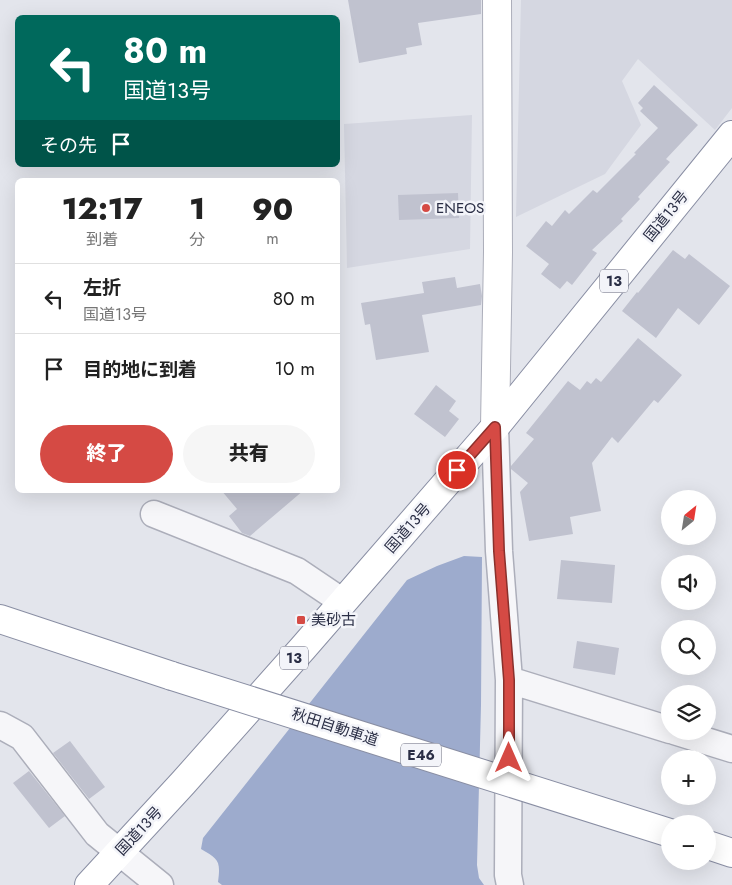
<!DOCTYPE html>
<html lang="ja">
<head>
<meta charset="utf-8">
<style>
	body { margin:0; font-family:Jost,"Noto Sans JP",sans-serif; background:#f6f6f6; color:#222; height:100vh; display:flex; flex-direction:column; font-size:19px; white-space:nowrap }
	* { box-sizing:border-box; margin:0 }
	p { font-size:16px; color:#767676 }
	.icon { flex:none; width:28px; height:28px; fill:none; stroke:currentColor; stroke-width:2; stroke-linecap:round; stroke-linejoin:round }
	.map { position:relative; flex:1; overflow:hidden }
	.panel { position:absolute; left:15px; top:178px; width:325px; height:315px; display:flex; flex-direction:column; background:#fff; border-radius:8px; box-shadow:0 5px 20px #0002 }
	.panel>* { flex:none }
	.guide { position:absolute; left:15px; top:15px; width:325px; height:152px; border-radius:8px; box-shadow:0 5px 20px #0002; background:#00695c; color:#fff; overflow:hidden }
	.needle { width:32px; rotate:30deg }
	.controls { position:absolute; left:661px; top:490px; display:grid; gap:10px }
	.controls a { display:grid; place-items:center; width:55px; height:55px; border-radius:50%; background:#fff; box-shadow:0 5px 20px #0002; font-size:25px }
	.pin { position:absolute; display:grid; place-items:center; width:42px; height:42px; color:#fff; margin:-21px; border:2px solid #fff; border-radius:50%; box-shadow:0 1px 5px #0007 }
	.me { position:absolute; width:55px; margin:-28px; rotate:0deg; stroke-linejoin:round; filter:drop-shadow(0 0 4px #0008) }
	.turn { display:flex; align-items:center; gap:18px; height:105px; padding:0 25px; font-size:22px }
	.turn .icon { width:65px; height:65px; stroke-width:2.5 }
	.turn b { display:block; font-size:35px; line-height:42px }
	.then { display:flex; align-items:center; height:48px; padding:0 25px; background:#0003; gap:10px; font-size:19px }
	.eta { display:flex; justify-content:space-evenly; align-items:center; height:85px; text-align:center }
	.eta b { font-size:30px; font-weight:800; line-height:35px }
	.primary-button { display:flex; gap:10px; margin-top:auto; padding:10px 25px }
	.primary-button a { flex:1; height:58px; border-radius:30px; background:#d54a44; color:#fff; font-size:20px; font-weight:800; line-height:58px; text-align:center }
	.primary-button a+a { background:#f6f6f6; color:#222 }
	ul { padding:0; list-style:none }
	li { display:flex; align-items:center; gap:15px; height:70px; padding:0 25px; border-top:1px solid #e0e0e0 }
	li div { flex:1 }
	li b { display:block; font-size:19px }
	li em { font-style:normal }
	.map>svg:first-child { display:block }
	.built { fill:#d5d7e1 }
	.water { fill:#9dabcd }
	.building { fill:#c0c2cf }
	.lines { fill:none; stroke-linecap:round; stroke-linejoin:round }
	.street-casing { stroke:#acaeba; stroke-width:29 }
	.secondary-casing { stroke:#acaeba; stroke-width:30 }
	.highway-casing { stroke:#898ea3; stroke-width:30 }
	.street { stroke:#f6f6f9; stroke-width:26 }
	.secondary { stroke:#fff; stroke-width:28 }
	.highway { stroke:#fff; stroke-width:28 }
	.highway-bridge-casing { stroke:#898ea3; stroke-width:30; stroke-linecap:butt }
	.highway-bridge { stroke:#fff; stroke-width:28 }
	.route-casing { stroke:#8a302c; stroke-width:12 }
	.route { stroke:#d54a44; stroke-width:9 }
	.poi-dot { fill:#d54a44; stroke:#f3f4f9; stroke-width:2 }
	.labels { text-anchor:middle; dominant-baseline:central; stroke-width:5; stroke-linejoin:round; paint-order:stroke }
	.shield { fill:#f3f4f9; stroke:#66697b; stroke-width:1 }
	.shield-label { font-size:14px; font-weight:bold; fill:#2a2e45 }
	.poi-label { font-size:15px; fill:#2a2e45; stroke:#f3f4f9; text-anchor:start }
	.street-label { font-size:15px; fill:#2a2e45; stroke:#f3f4f9 }
</style>
</head>
<body>
<div class="map">
<svg width="732" height="885" viewBox="0 0 732 885">
	<rect width="100%" height="100%" fill="#e3e5ec"/>
	<!-- built -->
	<path class="built" d="M521,0H732V108L715,130L638,59L622,81L641,125L605,174L516,217Z
		M472,115L470,249L347,268L344,124Z"/>
	<!-- water -->
	<path class="water" d="M464,556L482,557L481,705L477,865L479,878L484,885H222L218,882C221,860 218,859 201,849L203,838L407,580L437,566Z"/>
	<!-- building -->
	<path class="building" d="M348,0H481V14L418,23L422,45L406,48L407,54L359,63Z
		M654,85L698,125L666,159L670,162L638,197L640,199L621,219L623,221L592,250L597,253L572,285L567,281L560,289L541,274L549,264L526,246L546,221L552,226L565,210L569,214L593,190L597,193L636,154L634,153L658,128L640,111L643,108L638,103Z
		M458,193L459,218L399,220L398,195Z
		M673,250L685,259L689,254L730,286L699,325L678,308L656,338L622,311L637,292L638,293Z
		M455,277L457,288L480,284L482,296L481,305L422,315L429,352L376,360L370,324L365,325L361,303L424,293L422,282Z
		M638,338L682,375L658,403L654,400L618,443L612,437L592,463L601,511L570,517L573,534L529,541L520,492L528,483L511,469V466L534,439L526,433L568,381L580,390L587,381L591,384L596,378L601,382Z
		M436,385L456,401L449,411L459,419L445,437L414,414Z
		M221,490H304L250,536L242,533L229,516L237,509Z
		M561,560L615,565L612,603L557,599Z
		M577,641L619,648L615,675L573,668Z
		M70,741L105,787L89,799L53,753Z
		M29,771L65,816L49,828L13,783Z"/>
	<g class="lines">
		<defs>
			<path id="street" d="M495,427L499,551L509,680L508,875L510,885
				M154,514L297,571L343,602
				M509,680L670,730
				M0,725L22,737L97,834L160,885
				M674,731L732,749"/>
			<path id="secondary" d="M495,427L498,252L497,0"/>
			<path id="highway" d="M0,619L172,676
				M708,845L732,853
				M89,885L183,783L303,648L495,427L732,135"/>
		</defs>
		<!-- street casing -->
		<use href="#street" class="street-casing"/>
		<!-- secondary casing -->
		<use href="#secondary" class="secondary-casing"/>
		<!-- highway casing -->
		<use href="#highway" class="highway-casing"/>
		<!-- street -->
		<use href="#street" class="street"/>
		<!-- secondary -->
		<use href="#secondary" class="secondary"/>
		<!-- highway -->
		<use href="#highway" class="highway"/>
		<defs>
			<path id="highway-bridge" d="M172,676L670,833"/>
		</defs>
		<!-- highway-bridge casing -->
		<use href="#highway-bridge" class="highway-bridge-casing"/>
		<!-- highway-bridge -->
		<use href="#highway-bridge" class="highway-bridge"/>
	</g>
	<g class="lines">
		<defs>
			<path id="route" d="M457,470L495,427L499,551L509,680V758"/>
		</defs>
		<!-- route casing -->
		<use href="#route" class="route-casing"/>
		<!-- route -->
		<use href="#route" class="route"/>
	</g>
	<!-- markers -->
	<g class="poi-dot">
		<circle cx="426" cy="208" r="5"/>
		<rect x="296" y="615" width="10" height="10" rx="2.5"/>
	</g>
	<g class="labels">
		<!-- shield labels -->
		<g class="shield">
			<rect x="600" y="269.5" width="28" height="23" rx="4"/>
			<rect x="280" y="646.5" width="28" height="23" rx="4"/>
			<rect x="401" y="743.5" width="40" height="23" rx="4"/>
		</g>
		<g class="shield-label">
			<text x="614" y="281">13</text>
			<text x="294" y="658">13</text>
			<text x="421" y="755">E46</text>
		</g>
		<!-- poi labels -->
		<g class="poi-label">
			<text x="436" y="208">ENEOS</text>
			<text x="311" y="620">美砂古</text>
		</g>
		<!-- street labels -->
		<g class="street-label">
			<text transform="translate(666 216) rotate(-51)">国道13号</text>
			<text transform="translate(408 528) rotate(-49)">国道13号</text>
			<text transform="translate(335 727) rotate(18)">秋田自動車道</text>
			<text transform="translate(139 831) rotate(-47)">国道13号</text>
		</g>
	</g>
</svg>
<div class="controls">
<a><svg class="needle" viewBox="-14 -14 28 28"><path d="M0-13l5 13h-10z" fill="#e53935"/><path d="M0 13l5-13h-10z" fill="#767676"/></svg></a>
<a><svg class="icon" aria-label="sound" viewBox="0 0 24 24"><path d="M4 9h4l5-4v14l-5-4H4zM17 9q2 3 0 6"/></svg></a>
<a><svg class="icon" aria-label="search" viewBox="0 0 24 24"><circle cx="10" cy="10" r="6"/><path d="M15 15l6 6"/></svg></a>
<a><svg class="icon" aria-label="layers" viewBox="0 0 24 24"><path d="M12 4l9 5-9 5-9-5zM3 14l9 5 9-5"/></svg></a>
<a>+</a>
<a>−</a>
</div>
<div class="pin" style="left:457px;top:470px;background:#d93025"><svg class="icon" aria-label="arrive" viewBox="0 0 24 24"><path d="M6 21V4h12l-3 4 3 4H6"/></svg></div>
<svg class="me" style="left:509px;top:758px" viewBox="-20 -20 40 40"><path d="M0-17L14 15 0 8-14 15z" fill="#d54a44" stroke="#fff" stroke-width="4"/></svg>
<div class="guide">
<div class="turn"><svg class="icon" aria-label="left" viewBox="0 0 24 24"><path d="M17 20v-9H6M10 6l-5 5 5 5"/></svg><div><b>80 m</b>国道13号</div></div>
<div class="then">その先<svg class="icon" aria-label="arrive" viewBox="0 0 24 24"><path d="M6 21V4h12l-3 4 3 4H6"/></svg></div>
</div>
<section class="panel">
<div class="eta">
<div><b>12:17</b><p>到着</p></div>
<div><b>1</b><p>分</p></div>
<div><b>90</b><p>m</p></div>
</div>
<ul>
<li><svg class="icon" aria-label="left" viewBox="0 0 24 24"><path d="M17 20v-9H6M10 6l-5 5 5 5"/></svg><div><b>左折</b><p>国道13号</p></div><em>80 m</em></li>
<li><svg class="icon" aria-label="arrive" viewBox="0 0 24 24"><path d="M6 21V4h12l-3 4 3 4H6"/></svg><div><b>目的地に到着</b></div><em>10 m</em></li>
</ul>
<div class="primary-button"><a>終了</a><a>共有</a></div>
</section>
</div>
</body>
</html>
